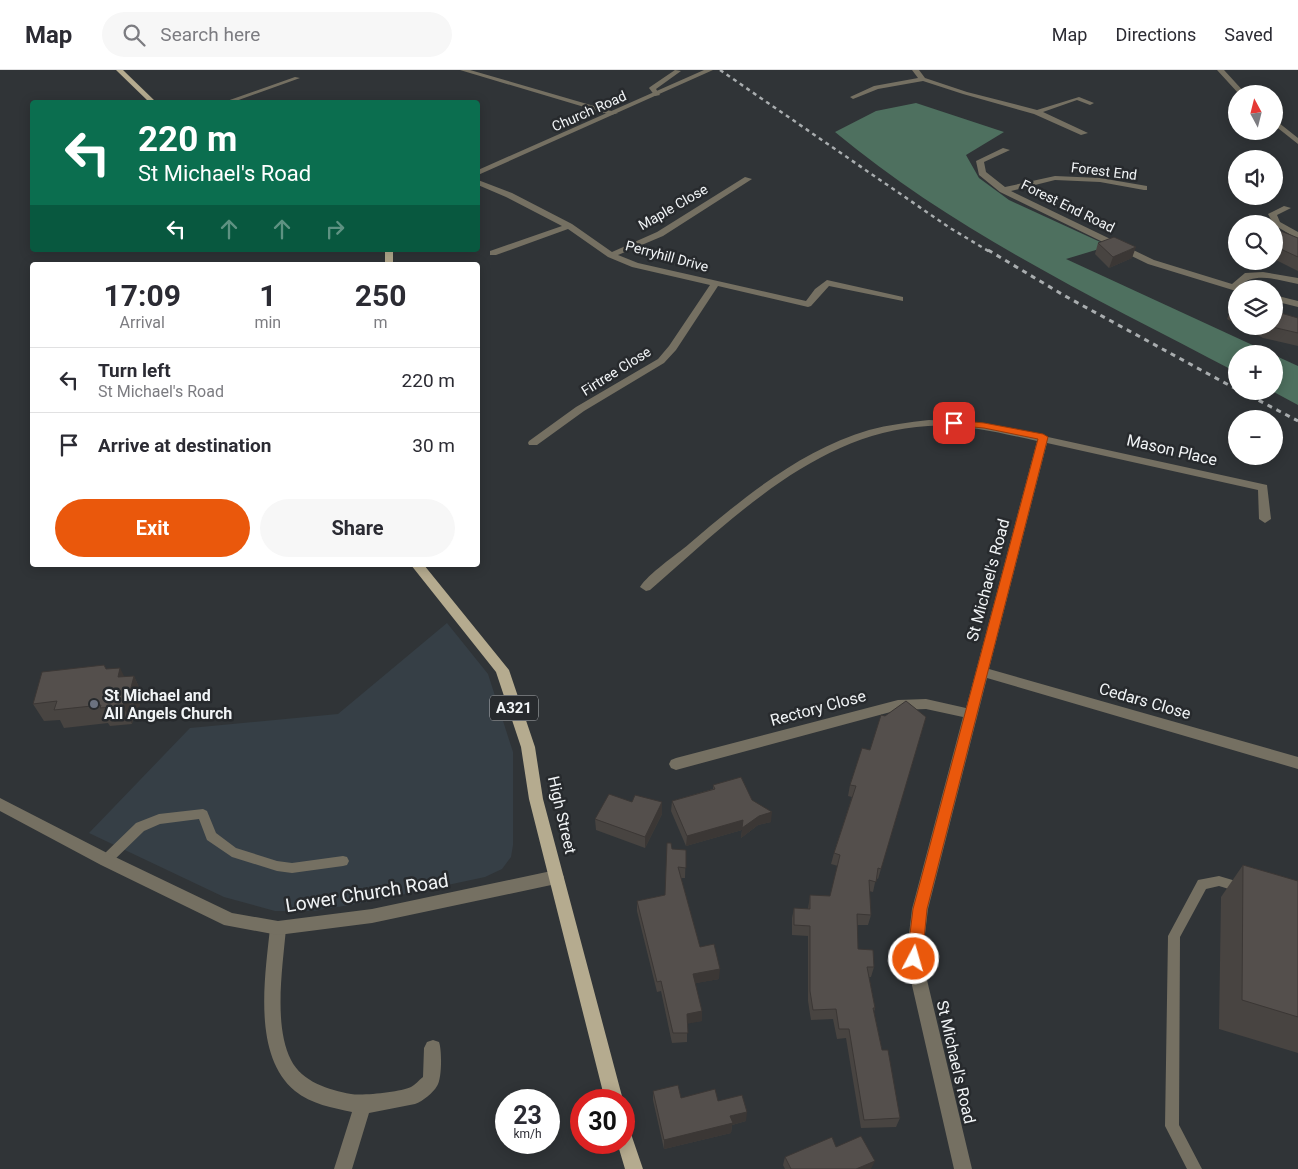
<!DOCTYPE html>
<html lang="en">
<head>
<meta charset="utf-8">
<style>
	body { margin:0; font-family:Roboto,sans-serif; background:#f7f7f7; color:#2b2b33; height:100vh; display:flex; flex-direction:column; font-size:19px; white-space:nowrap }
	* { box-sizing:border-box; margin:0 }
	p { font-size:16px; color:#7c7c81 }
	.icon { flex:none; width:28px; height:28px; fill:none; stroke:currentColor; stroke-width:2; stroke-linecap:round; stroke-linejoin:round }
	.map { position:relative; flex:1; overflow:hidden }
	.drawer { position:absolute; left:30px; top:192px; width:450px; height:305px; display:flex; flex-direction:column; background:#fff; border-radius:5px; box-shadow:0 2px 12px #0003 }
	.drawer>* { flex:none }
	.banner { position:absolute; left:30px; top:30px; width:450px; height:152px; border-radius:5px; box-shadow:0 2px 12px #0003; background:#0b6e4f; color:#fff; overflow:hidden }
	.needle { width:32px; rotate:353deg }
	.controls { position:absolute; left:1228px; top:15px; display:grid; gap:10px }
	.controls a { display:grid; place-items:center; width:55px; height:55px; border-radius:50%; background:#fff; box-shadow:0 2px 12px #0003; font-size:25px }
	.speed { position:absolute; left:495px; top:1019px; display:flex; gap:10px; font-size:25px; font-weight:700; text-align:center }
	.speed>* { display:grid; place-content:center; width:65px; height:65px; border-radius:50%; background:#fff; box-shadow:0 2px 12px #0003; line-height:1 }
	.speed small { font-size:12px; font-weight:400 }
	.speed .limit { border:8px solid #d22; background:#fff; color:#111 }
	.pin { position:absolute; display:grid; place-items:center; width:42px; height:42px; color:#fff; margin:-21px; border-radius:10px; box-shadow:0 2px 8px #0006 }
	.me { position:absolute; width:55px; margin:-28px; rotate:6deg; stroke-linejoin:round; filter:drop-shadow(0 0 4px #0008) }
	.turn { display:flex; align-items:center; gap:18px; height:105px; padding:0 25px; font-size:22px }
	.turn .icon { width:65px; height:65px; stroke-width:2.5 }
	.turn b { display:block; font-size:35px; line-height:42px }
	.lanes { display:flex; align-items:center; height:48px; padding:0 25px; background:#0003; justify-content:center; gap:25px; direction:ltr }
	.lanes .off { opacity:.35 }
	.eta { display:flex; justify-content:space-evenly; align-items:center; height:85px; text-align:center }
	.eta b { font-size:30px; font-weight:700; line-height:35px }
	.action { display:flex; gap:10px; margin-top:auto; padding:10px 25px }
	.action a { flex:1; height:58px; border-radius:30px; background:#ea580c; color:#fff; font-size:20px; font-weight:700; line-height:58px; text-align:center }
	.action a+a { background:#f7f7f7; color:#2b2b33 }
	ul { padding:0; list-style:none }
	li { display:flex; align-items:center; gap:15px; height:65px; padding:0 25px; border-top:1px solid #e1e1e2 }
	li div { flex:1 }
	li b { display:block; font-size:19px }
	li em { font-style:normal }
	header { display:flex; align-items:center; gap:30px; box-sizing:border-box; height:70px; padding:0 25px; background:#fff; border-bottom:1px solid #e1e1e2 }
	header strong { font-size:24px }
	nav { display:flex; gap:28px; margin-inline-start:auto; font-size:18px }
	.search { width:350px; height:45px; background:#f7f7f7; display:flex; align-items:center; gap:12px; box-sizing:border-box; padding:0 18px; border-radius:28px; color:#7c7c81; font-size:19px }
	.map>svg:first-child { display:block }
	.built { fill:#363f46 }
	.forest { fill:#4e705f }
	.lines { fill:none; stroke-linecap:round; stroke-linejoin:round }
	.service { fill:#757062; fill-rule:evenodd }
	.minor { fill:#757062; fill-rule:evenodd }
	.tertiary { fill:#757062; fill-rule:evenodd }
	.primary { fill:#b5ab8f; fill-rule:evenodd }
	.rail-far1 { stroke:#a9adaf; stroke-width:2.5; stroke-dasharray:4 4; stroke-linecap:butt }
	.rail { stroke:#a9adaf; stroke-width:3; stroke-dasharray:5 5; stroke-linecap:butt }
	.wall { fill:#484441 }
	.shaded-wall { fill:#3b3735 }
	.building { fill:#544f4c; stroke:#3b3735 }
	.route { fill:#ea580c; stroke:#983908 }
	.worship-dot { fill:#6b7280; stroke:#272a2d; stroke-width:2 }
	.labels { text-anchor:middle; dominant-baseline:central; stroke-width:5; stroke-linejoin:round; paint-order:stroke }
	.far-street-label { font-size:14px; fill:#f1f4f6; stroke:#272a2d }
	.shield { fill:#272a2d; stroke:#b4b7ba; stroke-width:1 }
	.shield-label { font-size:15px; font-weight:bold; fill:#f1f4f6 }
	.street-label { font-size:16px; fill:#f1f4f6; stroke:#272a2d }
	.poi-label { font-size:16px; font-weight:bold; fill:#f1f4f6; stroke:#272a2d; text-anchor:start }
	.near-street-label { font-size:19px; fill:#f1f4f6; stroke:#272a2d }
</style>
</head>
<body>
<header>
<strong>Map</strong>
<div class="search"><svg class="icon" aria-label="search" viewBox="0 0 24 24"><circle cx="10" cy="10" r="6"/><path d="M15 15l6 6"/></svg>Search here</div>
<nav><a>Map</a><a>Directions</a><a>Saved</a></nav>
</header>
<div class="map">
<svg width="1298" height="1099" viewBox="0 0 1298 1099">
	<rect width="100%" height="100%" fill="#303437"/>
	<!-- built -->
	<path class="built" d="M447,553L488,604L513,682V775L511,787L502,799L485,807L368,832L313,841H275L224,827L89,763L190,658L338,644Z"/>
	<!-- forest -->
	<path class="forest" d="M916,33L1004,62L966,85L979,108L1009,130L1109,176L1066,189L1272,284H1236V302C1099,230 955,162 835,62L876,41Z
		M1274,285L1298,296V335L1272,321Z"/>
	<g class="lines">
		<!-- service -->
		<path class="service" d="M203,739L207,741L216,763L236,778L277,791L292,793L343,786L347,787L349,791L347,795L343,796L292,803L277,801L232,787L207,770L199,749L160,754L144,761L110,794L106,795L102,794L100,790L102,786L136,753L159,744Z
			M1219,806L1246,814L1248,818L1246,822L1242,823L1219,816L1206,819L1180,867L1179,1055L1202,1099H1187L1165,1056L1168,866L1198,810Z"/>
		<!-- minor -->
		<path class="minor" d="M460,0H470L618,43L611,45Z
			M675,0L681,1L656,19L660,25L655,26L649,18L650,17Z
			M912,0H919L925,8L967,22L1037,40L1079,27L1094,33L1090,35L1077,30L1043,42L1088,63L1081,65L1034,44L963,24L923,11L878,19L853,29L850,27L874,16L918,8Z
			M1217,0H1224L1246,24H1239Z
			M295,7L300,8L233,32H224Z
			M1274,49L1298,68V74L1274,55Z
			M1003,78L1010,80L984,92L986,102L1005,117L1055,106L1100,108L1147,116V120H1144L1100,112L1055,110L1011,121L1154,190L1232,214L1245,203L1263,202L1298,208V214C1278,210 1255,201 1239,216L1244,219H1236V221L1148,194L1000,122L979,105L976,91Z
			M745,107L752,109L663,166L618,185L638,193L806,231L815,219L827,210L903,227V231L829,216L811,236L808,237L718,216L676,280L664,293L584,341L537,375H529L528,373L529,371L576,337L658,289L669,276L710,215L632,197L608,187L568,159L496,185H490V181L562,156L506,127L478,115V110L512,123L572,154L612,182L657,162Z
			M1284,136L1291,138L1277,145L1280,152L1298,162V169L1274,155L1268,144Z
			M1274,225L1298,231V237L1274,231Z
			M929,350L984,353L1039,365L1043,364L1048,367L1267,415L1271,449L1265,453L1259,449L1258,420L1047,373L989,599L1298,687V699L987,608L928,839L922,889L972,1099H954L906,889L912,839L963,647L926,639L898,640L676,700L671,698L669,694L671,690L676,688L898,630L926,629L966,638L1037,371C1001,363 965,354 928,356C816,362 730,451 650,520L646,521L640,517C648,504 676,485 689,474C743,428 799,381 869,360C888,355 909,352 929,350Z
			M278,851L284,853L286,858C283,895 273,955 291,990C302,1012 329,1020 351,1024C363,1026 400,1022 411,1017C415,1015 419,1010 423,1007L424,978L427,972L433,970L439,972C442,980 442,1009 437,1016C433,1023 423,1031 415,1034L369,1043L352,1099H334L352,1042C333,1038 311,1034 295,1021C252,985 265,907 270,858L272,853Z"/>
		<!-- tertiary -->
		<path class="tertiary" d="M704,0H713L478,105V100Z
			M0,728L111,785L232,843L278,851L372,839L556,800L561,802L564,807L561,812L556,814L372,853L278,865L224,855L101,795L0,741Z"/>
		<!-- primary -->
		<path class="primary" d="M116,0H123L156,32H149Z
			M385,180H393V195H385Z
			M411,495H424L509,600L535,677L543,729L623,1030H605L529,729L521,677L496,602Z
			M624,1058L630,1061L643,1099H625L617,1072H624Z"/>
		<!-- rail-far1 -->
		<path class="rail-far1" d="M720,0L950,158L990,182"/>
		<!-- rail -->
		<path class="rail" d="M988,180L1065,226L1236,319
			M1241,321L1298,351"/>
	</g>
	<!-- wall -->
	<path class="wall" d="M1274,164L1298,168V201L1274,189Z
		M1098,173L1132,188L1109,198L1095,184Z
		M1235,230H1236V254L1227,249Z
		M1298,248V276L1263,268L1241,256H1274Z
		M106,599L124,607L134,606L142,624L138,642L134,643L132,654L110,656L108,653L64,658L60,650L44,651L33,634Z
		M885,646L926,647L878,809L876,808L873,822L869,821L871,845L868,855H857L858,879L874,897L871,907H869L875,938L874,942L882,980L900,1048L896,1057L861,1058L846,968L837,969L833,949L811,950L808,931V866L792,865V848L794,838L808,839L810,825L830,826L838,796L831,794L834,783L852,727L848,726L850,715L870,680Z
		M713,715L752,730L771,752L758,755L741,768L742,760L686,776L671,741L672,731L713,719Z
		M632,732H662V744L645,778L596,760L595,749Z
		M672,779L686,780L685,808H681L700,877L719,909L695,913L702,951L687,953V972L672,973L661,921L657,922L637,841V831L665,825Z
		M1243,795L1297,811L1298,810V983L1219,959L1221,827Z
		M653,1021L681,1028L718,1031L746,1051L732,1055L731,1063L664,1079L653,1030Z
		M836,1077L871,1099H785L783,1095L785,1087Z"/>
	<!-- shaded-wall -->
	<path class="shaded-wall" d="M1136,177L1132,188L1109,198L1113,187Z
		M120,598L129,616L118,607Z
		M134,606L142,624L138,642L129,625Z
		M125,625L134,643L132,654L123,636Z
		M662,732V744L645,778V767Z
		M772,742L771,752L758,755L741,768L742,760L686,776L687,766Z
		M720,899L719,909L692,914L693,904Z
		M702,941V951L686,954L687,944Z
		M747,1042L746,1051L732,1055L731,1063L664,1079V1070L730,1046Z
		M875,1091L871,1099H856Z"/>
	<!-- building -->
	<path class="building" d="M1281,161L1298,168V187L1274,176V164Z
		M1114,167L1136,177L1113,187L1098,173Z
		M1235,230H1236V240L1232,238Z
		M1274,241L1298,248V263L1268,256H1274Z
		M104,595L106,599L120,598L118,607L134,606L129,625H125L123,636L100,638L101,635L54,640L57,631L33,634L42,602Z
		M906,631L926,647L881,799L878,798L876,812L869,810L871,845L857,844L858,879L873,880L874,897H867L875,938H873L882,980H888L900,1048L864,1050L849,959H839L836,939L813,940L810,921V856L794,855V838L810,839V825L830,826L840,785L834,783L856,716L850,715L862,678L870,680L881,645L885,646Z
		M741,707L752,730L772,742L759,746L742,758L743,750L687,766L672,731L715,719L713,715Z
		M609,724L632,732L635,725L662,732L645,767L595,749Z
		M667,773H671L672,779L686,780V798L678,797L700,877L714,874L720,899L693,904L702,941L687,944L688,963H673L661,911L657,912L637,831L665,825Z
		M1243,795L1298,811V947L1242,930Z
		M678,1015L681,1028L715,1019L718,1031L742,1025L747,1042L730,1046L733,1053L664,1070L653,1021Z
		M861,1066L875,1091L856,1099H791L785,1087L832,1067L836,1077Z"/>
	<!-- route -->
	<path class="route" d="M954,350L984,353L1043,364L1048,367L927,839L922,889L920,894L914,896L909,894L907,889L913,839L1038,369L984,358L951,355V351Z"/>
	<!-- markers -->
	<circle class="worship-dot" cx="94" cy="634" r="5"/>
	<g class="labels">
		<!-- far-street labels -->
		<g class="far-street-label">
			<text transform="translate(589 41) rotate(-24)">Church Road</text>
			<text transform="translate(1104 101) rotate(7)">Forest End</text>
			<text transform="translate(1068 136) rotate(26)">Forest End Road</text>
			<text transform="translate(673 137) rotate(-30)">Maple Close</text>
			<text transform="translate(667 186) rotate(15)">Perryhill Drive</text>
			<text transform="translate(616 301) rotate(-32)">Firtree Close</text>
		</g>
		<!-- shield labels -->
		<rect class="shield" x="490" y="625.5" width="48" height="25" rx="4"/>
		<g class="shield-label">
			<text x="514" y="638">A321</text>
		</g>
		<!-- street labels -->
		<g class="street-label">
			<text transform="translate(1172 380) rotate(13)">Mason Place</text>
			<text transform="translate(988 510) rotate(-75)">St Michael's Road</text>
			<text transform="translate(1145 631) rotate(16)">Cedars Close</text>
			<text transform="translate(818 638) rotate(-15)">Rectory Close</text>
			<text transform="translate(562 745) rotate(77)">High Street</text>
			<text transform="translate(956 992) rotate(77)">St Michael's Road</text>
		</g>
		<!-- poi labels -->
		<g class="poi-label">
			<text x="104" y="625">St Michael and<tspan x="104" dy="18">All Angels Church</tspan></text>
		</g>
		<!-- near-street labels -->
		<g class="near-street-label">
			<text transform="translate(367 823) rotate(-9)">Lower Church Road</text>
		</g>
	</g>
</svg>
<div class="controls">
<a><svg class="needle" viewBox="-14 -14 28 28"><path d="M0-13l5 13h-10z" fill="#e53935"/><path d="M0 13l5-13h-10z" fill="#7c7c81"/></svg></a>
<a><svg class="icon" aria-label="sound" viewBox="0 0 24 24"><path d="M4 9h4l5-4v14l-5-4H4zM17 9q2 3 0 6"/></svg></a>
<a><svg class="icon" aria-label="search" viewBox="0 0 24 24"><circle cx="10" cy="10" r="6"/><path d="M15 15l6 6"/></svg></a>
<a><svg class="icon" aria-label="layers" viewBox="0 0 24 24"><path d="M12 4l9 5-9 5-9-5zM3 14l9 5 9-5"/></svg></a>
<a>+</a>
<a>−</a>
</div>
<div class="speed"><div>23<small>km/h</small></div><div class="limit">30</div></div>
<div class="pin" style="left:954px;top:353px;background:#d93025"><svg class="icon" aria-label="arrive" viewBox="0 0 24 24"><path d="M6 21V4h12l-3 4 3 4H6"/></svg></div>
<svg class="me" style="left:914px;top:889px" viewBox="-20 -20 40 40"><circle r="17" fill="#ea580c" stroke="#fff" stroke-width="3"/><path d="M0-11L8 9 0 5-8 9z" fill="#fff"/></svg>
<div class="banner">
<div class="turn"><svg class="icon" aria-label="left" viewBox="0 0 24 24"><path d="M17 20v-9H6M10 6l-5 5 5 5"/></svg><div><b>220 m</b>St Michael's Road</div></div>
<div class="lanes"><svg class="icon" aria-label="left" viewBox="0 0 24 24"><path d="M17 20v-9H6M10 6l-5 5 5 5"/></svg><svg class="icon off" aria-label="ahead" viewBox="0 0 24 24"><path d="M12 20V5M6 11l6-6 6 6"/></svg><svg class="icon off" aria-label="ahead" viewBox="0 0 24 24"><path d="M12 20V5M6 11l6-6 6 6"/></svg><svg class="icon off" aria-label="right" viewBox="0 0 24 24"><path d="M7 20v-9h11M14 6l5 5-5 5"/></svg></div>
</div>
<section class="drawer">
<div class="eta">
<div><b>17:09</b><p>Arrival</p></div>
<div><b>1</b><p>min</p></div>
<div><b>250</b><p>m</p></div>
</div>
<ul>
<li><svg class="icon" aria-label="left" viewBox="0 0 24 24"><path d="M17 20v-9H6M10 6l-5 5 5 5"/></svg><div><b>Turn left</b><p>St Michael's Road</p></div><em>220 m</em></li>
<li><svg class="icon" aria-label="arrive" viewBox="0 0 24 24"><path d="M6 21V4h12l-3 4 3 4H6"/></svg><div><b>Arrive at destination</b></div><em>30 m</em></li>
</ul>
<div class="action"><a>Exit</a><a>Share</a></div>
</section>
</div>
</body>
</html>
